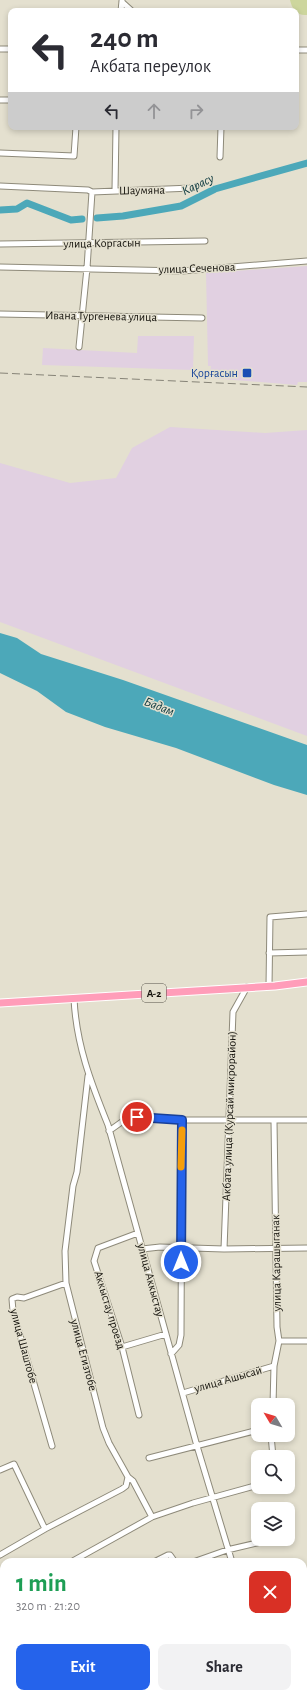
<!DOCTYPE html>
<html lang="en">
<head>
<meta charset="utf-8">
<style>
	body { margin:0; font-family:"Alegreya Sans",sans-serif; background:#f2f2f3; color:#2b2b33; height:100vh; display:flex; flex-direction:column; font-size:15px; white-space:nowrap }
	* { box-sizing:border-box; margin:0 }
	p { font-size:13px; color:#7c7c81 }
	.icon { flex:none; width:22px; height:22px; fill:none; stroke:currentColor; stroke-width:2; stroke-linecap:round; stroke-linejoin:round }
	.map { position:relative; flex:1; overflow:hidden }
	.drawer { position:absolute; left:0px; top:1558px; width:307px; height:140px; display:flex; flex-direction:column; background:#fff; border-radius:12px 12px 0 0; box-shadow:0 2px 6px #0003 }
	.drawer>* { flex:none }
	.guide { position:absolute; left:8px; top:8px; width:291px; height:122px; border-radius:8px; box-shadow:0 2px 6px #0003; background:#fff; color:#2b2b33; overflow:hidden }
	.needle { width:26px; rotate:308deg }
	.fabs { position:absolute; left:251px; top:1398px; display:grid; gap:8px }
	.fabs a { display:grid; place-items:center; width:44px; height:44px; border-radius:8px; background:#fff; box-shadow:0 2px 6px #0003; font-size:20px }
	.pin { position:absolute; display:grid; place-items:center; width:34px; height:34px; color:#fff; margin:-17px; border:2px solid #fff; border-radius:50%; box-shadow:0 1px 4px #0007 }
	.me { position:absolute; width:44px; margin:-22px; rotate:0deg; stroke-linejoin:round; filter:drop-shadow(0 0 3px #0008) }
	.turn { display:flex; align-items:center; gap:14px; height:84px; padding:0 16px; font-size:18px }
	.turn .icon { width:52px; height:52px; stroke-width:2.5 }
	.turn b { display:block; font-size:28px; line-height:34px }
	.lanes { display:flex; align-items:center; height:38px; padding:0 16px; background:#0003; justify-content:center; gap:20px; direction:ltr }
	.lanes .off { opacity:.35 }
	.round { display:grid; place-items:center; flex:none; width:42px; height:42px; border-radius:8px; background:#f2f2f3 }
	.head { display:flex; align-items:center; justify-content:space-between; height:68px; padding:0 16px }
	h1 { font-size:24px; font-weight:700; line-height:30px; color:#1e9e55 }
	.button { display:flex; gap:8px; margin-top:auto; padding:8px 16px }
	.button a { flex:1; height:46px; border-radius:8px; background:#2563eb; color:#fff; font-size:16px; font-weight:700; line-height:46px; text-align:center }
	.button a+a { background:#f2f2f3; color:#2b2b33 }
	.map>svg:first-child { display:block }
	.industrial { fill:#e1d0e1 }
	.green { fill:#cdd69d }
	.water { fill:#4ca8b9 }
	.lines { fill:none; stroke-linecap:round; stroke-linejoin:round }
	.river { stroke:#4ca8b9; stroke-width:7 }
	.minor-casing { stroke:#8e8a7a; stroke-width:7 }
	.highway-casing { stroke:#fff; stroke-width:9 }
	.minor { stroke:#fff; stroke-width:5 }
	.highway { stroke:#ff9db9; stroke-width:7 }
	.rail { stroke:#868377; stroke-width:1; stroke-dasharray:8 4; stroke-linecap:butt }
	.route-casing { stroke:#184099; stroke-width:10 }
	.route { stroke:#2563eb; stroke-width:7 }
	.slow { stroke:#f59e0b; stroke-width:7 }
	.transit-dot { fill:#1a4fb4; stroke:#e4e0cf; stroke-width:1.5 }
	.labels { text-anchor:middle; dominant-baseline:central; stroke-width:3; stroke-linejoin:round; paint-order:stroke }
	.shield { fill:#e4e0cf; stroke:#524f46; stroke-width:1 }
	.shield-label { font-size:11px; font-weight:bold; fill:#13110b }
	.street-label { font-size:12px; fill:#13110b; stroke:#e4e0cf }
	.transit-label { font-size:12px; fill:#164399; stroke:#e4e0cf; text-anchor:end }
	.water-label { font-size:13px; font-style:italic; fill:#05333a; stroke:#e4e0cf }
</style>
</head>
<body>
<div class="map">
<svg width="307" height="1698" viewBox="0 0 307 1698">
	<rect width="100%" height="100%" fill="#e4e0cf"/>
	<!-- industrial -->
	<path class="industrial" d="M307,266V382H298L297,385L209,378L211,366H208L206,273Z
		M138,336H194L193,370L42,365L43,348L137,353Z
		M170,427L265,433L307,430V736L0,622V463L70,483L116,478L132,448Z"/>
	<!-- green -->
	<path class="green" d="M290,0H307V15C297,16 292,9 290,0Z"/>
	<!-- water -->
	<path class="water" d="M0,633L17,638L41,654L123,680L307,745V795L274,785L176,748L105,727L66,712L37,691L0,673Z"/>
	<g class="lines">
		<!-- river -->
		<path class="river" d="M0,210L17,209L27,203L71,220L82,219
			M97,218L123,216L181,206L215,189L307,163"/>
		<defs>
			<path id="minor" d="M122,2L132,11
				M121,11L122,1
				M0,49H11
				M296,50H307
				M0,100H11
				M0,153L74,156L76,127
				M220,157L221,127
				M0,186L88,190L92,192L87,268L79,347
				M115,190L116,127
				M92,192L192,188
				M0,244L205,241
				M0,267L182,271L307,261
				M0,314L202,318
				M269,953L307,952
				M269,986L270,917L307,914
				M74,998C76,1044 91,1083 108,1125L197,1446L232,1562
				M109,1131L123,1121L137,1117L182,1120H307
				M138,1233L98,1248L94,1261L122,1347L139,1415
				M142,1249L160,1247L224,1249L307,1248
				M224,1249L233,1012L247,987
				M279,1341H307
				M122,1347L166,1334
				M171,1354L179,1345L181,1335L182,1120
				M183,1393L274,1366
				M273,1405L274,1366L279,1341L277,1327L274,1121
				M271,1435L273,1457
				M52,1446L13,1311L12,1299L17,1297L24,1298L66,1283
				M149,1458L258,1430
				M0,1470L14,1464L45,1529
				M128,1477L133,1481L152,1517
				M288,1536L289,1535
				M0,1555L45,1529L122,1489L126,1486L128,1477L109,1443L103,1428L66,1283L65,1251L73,1186L77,1172L88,1076
				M71,1562L152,1517L193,1503L258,1485
				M154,1562L168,1555H170L175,1562
				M193,1562L227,1550L274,1539
				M303,1591L307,1590
				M0,1601L4,1599
				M0,1647L4,1645
				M303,1648L307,1647
				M0,1692L4,1690
				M204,1694L205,1698
				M269,1694L270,1698
				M90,1698L97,1694
				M176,1698L182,1694"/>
			<path id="highway" d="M0,1003L275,986L307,982"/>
		</defs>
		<!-- minor casing -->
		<use href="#minor" class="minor-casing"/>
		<!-- highway casing -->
		<use href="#highway" class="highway-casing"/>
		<!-- minor -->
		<use href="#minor" class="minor"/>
		<!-- highway -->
		<use href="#highway" class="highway"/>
		<!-- rail -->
		<path class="rail" d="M0,373L307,387"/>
	</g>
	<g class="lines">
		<defs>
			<path id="route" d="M137,1117L182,1120L181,1262"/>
		</defs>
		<!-- route casing -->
		<use href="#route" class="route-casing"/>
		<!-- route -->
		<use href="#route" class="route"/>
		<!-- slow -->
		<path class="slow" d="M181,1167L182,1130"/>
	</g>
	<!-- markers -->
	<rect class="transit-dot" x="242" y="368" width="10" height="10" rx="2"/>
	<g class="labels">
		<!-- shield labels -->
		<rect class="shield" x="142" y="984" width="24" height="18" rx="3"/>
		<g class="shield-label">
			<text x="154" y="993">A-2</text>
		</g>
		<!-- street labels -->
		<g class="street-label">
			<text transform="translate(142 190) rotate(-1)">Шаумяна</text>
			<text transform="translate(102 243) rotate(-1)">улица Коргасын</text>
			<text transform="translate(197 268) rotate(-2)">улица Сеченова</text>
			<text transform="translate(101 316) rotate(1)">Ивана Тургенева улица</text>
			<text transform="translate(229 1116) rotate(-88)">Акбата улица (Курсай микрорайон)</text>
			<text transform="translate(276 1263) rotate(-91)">улица Карашыганак</text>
			<text transform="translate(151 1280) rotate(75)">улица Аккыстау</text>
			<text transform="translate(110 1310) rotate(73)">Аккыстау проезд</text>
			<text transform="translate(24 1346) rotate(75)">улица Шаштобе</text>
			<text transform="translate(84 1355) rotate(75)">улица Егизтобе</text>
			<text transform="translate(228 1379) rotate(-16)">улица Ашысай</text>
		</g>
		<!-- transit labels -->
		<g class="transit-label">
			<text x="238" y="373">Қорғасын</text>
		</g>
		<!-- water labels -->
		<g class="water-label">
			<text transform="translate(198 185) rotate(-25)">Карасу</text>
			<text transform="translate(159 707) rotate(22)">Бадам</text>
		</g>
	</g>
</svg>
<div class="fabs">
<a><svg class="needle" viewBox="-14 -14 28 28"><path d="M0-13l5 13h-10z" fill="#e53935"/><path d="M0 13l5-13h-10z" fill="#7c7c81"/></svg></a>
<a><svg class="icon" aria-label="search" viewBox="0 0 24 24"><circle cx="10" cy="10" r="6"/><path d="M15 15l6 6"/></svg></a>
<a><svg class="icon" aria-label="layers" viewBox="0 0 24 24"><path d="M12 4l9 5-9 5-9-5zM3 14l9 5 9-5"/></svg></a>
</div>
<div class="pin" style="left:137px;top:1117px;background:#d93025"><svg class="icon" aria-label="arrive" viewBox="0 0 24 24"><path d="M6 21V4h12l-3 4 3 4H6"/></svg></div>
<svg class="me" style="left:181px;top:1262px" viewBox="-20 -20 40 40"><circle r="17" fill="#2563eb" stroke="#fff" stroke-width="3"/><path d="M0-11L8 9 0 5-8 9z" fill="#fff"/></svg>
<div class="guide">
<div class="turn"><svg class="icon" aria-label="left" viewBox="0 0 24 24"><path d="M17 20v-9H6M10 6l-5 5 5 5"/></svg><div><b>240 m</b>Акбата переулок</div></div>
<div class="lanes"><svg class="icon" aria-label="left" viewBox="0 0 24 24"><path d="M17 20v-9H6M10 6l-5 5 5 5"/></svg><svg class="icon off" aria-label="ahead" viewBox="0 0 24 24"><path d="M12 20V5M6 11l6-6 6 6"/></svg><svg class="icon off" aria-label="right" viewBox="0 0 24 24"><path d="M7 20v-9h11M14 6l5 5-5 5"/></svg></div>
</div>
<section class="drawer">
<div class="head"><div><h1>1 min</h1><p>320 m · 21:20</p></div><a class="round" style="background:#d93025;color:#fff"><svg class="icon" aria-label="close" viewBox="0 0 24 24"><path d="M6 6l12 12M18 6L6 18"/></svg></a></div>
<div class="button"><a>Exit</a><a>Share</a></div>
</section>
</div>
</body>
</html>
